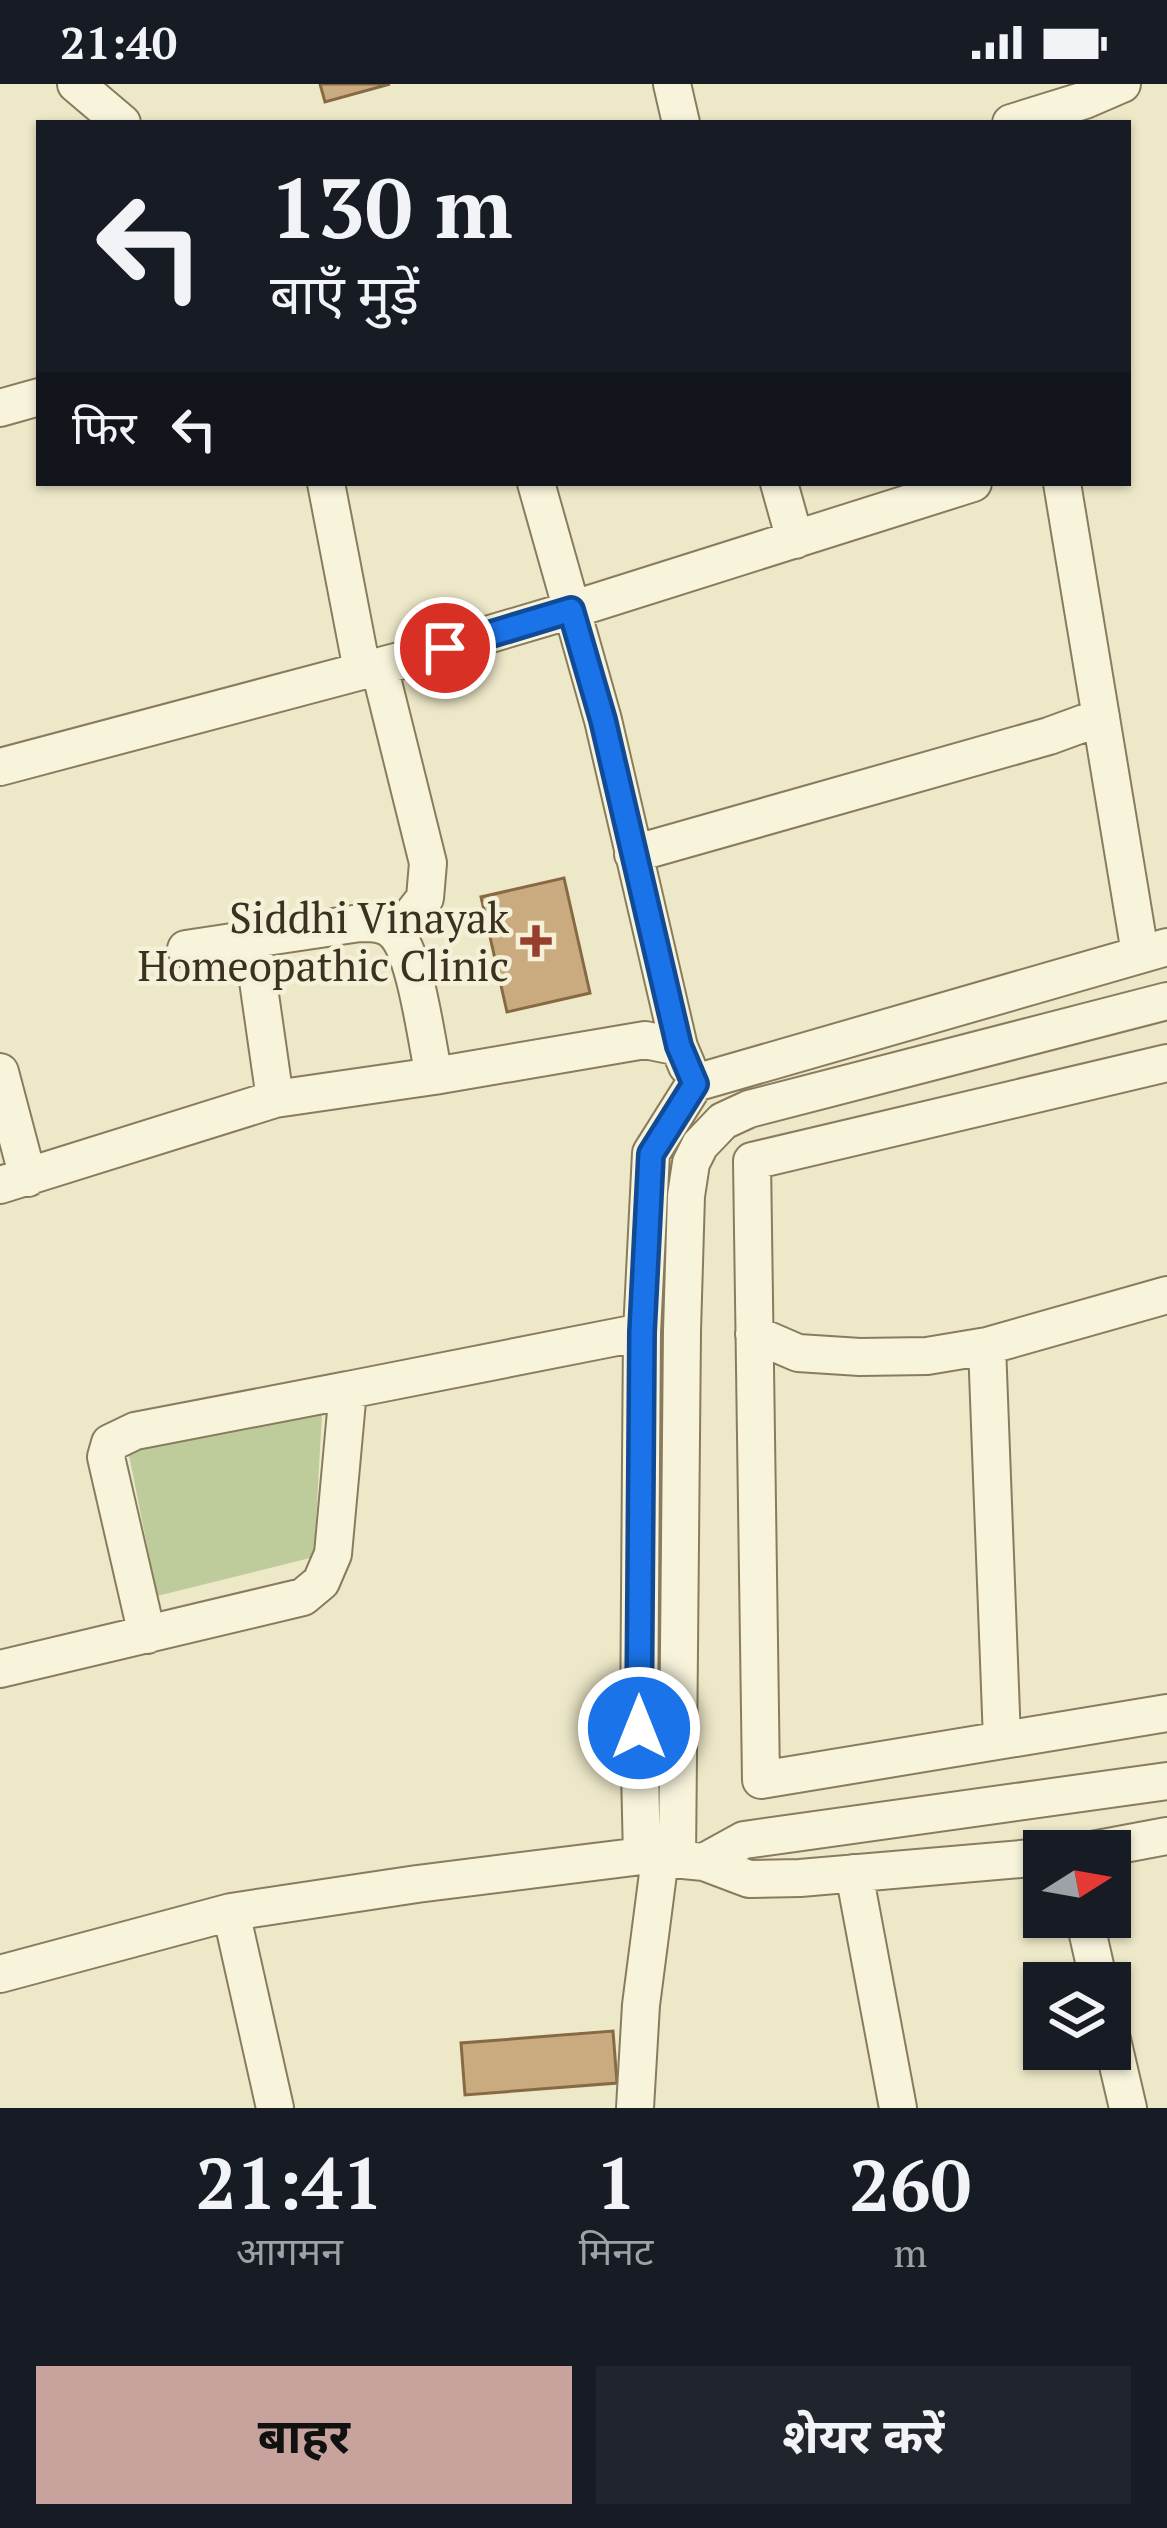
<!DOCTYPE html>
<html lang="hi">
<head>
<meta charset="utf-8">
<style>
	body { margin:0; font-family:"PT Serif","Noto Sans Devanagari",serif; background:#20242c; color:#f1f3f6; height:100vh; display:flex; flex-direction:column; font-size:45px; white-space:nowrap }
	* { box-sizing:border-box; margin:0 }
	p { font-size:39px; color:#9ea1a6 }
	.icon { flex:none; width:66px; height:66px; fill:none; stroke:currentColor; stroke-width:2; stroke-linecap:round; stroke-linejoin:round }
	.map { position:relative; height:2024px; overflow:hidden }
	.details { display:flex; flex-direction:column; background:#171b24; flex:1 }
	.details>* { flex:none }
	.top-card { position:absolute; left:36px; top:36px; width:1095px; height:366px; border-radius:0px; box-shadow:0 3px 9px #0004; background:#171b24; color:#f1f3f6; overflow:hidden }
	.needle { width:78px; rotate:79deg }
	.controls { position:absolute; left:1023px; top:1746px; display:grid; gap:24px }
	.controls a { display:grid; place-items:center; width:108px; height:108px; border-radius:0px; background:#171b24; box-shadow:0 3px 9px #0004; font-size:60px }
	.pin { position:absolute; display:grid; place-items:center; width:102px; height:102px; color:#fff; margin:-51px; border:6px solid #fff; border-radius:50%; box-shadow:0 3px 12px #0007 }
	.me { position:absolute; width:132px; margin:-66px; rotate:0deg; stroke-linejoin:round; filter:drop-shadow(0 0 9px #0008) }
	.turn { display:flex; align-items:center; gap:42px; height:252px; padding:0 36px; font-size:54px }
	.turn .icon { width:156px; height:156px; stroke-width:2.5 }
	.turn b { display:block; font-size:84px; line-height:102px }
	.then { display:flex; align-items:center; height:114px; padding:0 36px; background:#0003; gap:24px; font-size:45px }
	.eta { display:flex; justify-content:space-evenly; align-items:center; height:204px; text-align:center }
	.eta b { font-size:72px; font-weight:700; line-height:84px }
	.primary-button { display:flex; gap:24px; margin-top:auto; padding:24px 36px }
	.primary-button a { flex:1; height:138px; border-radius:0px; background:#c8a29c; color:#111; font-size:48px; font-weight:700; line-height:138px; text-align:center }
	.primary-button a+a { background:#20242c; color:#f1f3f6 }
	.status { display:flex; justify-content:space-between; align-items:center; height:84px; padding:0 60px; background:#171b24; direction:ltr }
	.status svg { height:33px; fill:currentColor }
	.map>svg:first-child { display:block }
	.green { fill:#becc9c }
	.building { fill:#caab80; stroke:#876a44; stroke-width:3 }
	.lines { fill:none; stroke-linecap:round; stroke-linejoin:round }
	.minor-casing { stroke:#897c5e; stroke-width:40 }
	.minor { stroke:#f8f4dc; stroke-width:36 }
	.route-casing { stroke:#114b97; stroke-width:30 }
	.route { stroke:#1a73e8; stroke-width:21 }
	.poi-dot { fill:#963f2f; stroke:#f5f1d8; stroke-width:4.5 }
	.labels { text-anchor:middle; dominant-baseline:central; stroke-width:9; stroke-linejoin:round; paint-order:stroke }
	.poi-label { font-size:42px; fill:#3a3121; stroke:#f5f1d8; text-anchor:end }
</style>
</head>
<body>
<div class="status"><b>21:40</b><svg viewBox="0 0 49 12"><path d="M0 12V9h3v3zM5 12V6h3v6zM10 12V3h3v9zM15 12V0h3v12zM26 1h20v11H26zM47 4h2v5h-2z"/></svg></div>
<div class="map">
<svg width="1167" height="2024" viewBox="0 0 1167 2024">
	<rect width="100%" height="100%" fill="#ede8c8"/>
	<!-- green -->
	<path class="green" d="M322,1330L314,1473L157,1512L126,1356Z"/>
	<!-- building -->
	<path class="building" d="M320,0H390L325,18Z
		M564,794L590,909L507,928L481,813Z
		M613,1947L617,1999L465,2011L461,1959Z"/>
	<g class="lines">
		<defs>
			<path id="minor" d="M76,0L122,39
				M672,0L681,39
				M1011,39L1085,16L1122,0
				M0,324L39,313
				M326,399L362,586
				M536,399L603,636L679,963L687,982
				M779,399L795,456
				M1062,399L1140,869
				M379,582L428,779L425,814L397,850
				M0,683L403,576L571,526L973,399
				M633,770L1049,652L1101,633
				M252,855L275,1015
				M186,865L360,839C373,839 387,839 396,850C416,872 427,960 434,992
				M1167,979L752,1077L761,1696L1167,1629
				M0,988L28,1094
				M0,1101L275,1015L434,992L645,956L679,963
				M754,1250L798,1269L860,1273L927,1272L987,1262L1167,1211
				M987,1262L1002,1656
				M348,1306L642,1248
				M0,1585L303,1513L321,1498L333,1470L348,1306L135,1347L110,1359L106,1373L147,1551
				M1087,1767L1167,1752
				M642,1772L639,1644L642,1248L651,1069L695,999L1167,863
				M677,1776L682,1247L686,1112L691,1079L700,1061L723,1037L749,1025L1167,917
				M704,1778L744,1756L1167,1697
				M854,1789L898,2024
				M231,1828L275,2024
				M1084,1833L1099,1899
				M0,1890L231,1828L417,1800L642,1772L704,1778L749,1795L800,1794L1044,1773
				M1110,1947L1128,2024
				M635,2024L641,1921L660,1774"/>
		</defs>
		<!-- minor casing -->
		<use href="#minor" class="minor-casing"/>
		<!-- minor -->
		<use href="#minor" class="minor"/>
	</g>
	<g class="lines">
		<defs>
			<path id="route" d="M445,564L571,526L603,636L679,962L695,1000L651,1070L642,1248L639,1644"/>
		</defs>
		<!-- route casing -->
		<use href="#route" class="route-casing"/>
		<!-- route -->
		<use href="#route" class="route"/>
	</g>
	<!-- markers -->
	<path class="poi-dot" d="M530 839h12v12h12v12h-12v12h-12v-12h-12v-12h12z"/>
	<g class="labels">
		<!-- poi labels -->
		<g class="poi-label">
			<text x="509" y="833">Siddhi Vinayak<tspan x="509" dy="48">Homeopathic Clinic</tspan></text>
		</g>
	</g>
</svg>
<div class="controls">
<a><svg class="needle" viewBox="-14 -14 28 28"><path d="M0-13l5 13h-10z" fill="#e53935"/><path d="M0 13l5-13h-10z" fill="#9ea1a6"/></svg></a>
<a><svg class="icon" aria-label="layers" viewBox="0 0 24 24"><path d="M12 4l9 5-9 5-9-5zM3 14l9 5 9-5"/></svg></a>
</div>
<div class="pin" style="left:445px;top:564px;background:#d93025"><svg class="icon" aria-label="arrive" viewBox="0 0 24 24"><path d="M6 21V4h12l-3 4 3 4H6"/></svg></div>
<svg class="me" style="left:639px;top:1644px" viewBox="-20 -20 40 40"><circle r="17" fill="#1a73e8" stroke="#fff" stroke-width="3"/><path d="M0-11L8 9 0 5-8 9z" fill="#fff"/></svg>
<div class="top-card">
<div class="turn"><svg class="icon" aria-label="left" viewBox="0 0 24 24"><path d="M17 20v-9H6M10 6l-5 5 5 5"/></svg><div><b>130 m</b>बाएँ मुड़ें</div></div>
<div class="then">फिर<svg class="icon" aria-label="left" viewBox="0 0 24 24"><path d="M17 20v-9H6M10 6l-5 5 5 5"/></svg></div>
</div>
</div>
<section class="details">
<div class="eta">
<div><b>21:41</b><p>आगमन</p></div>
<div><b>1</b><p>मिनट</p></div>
<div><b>260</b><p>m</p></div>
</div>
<div class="primary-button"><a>बाहर</a><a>शेयर करें</a></div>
</section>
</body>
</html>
